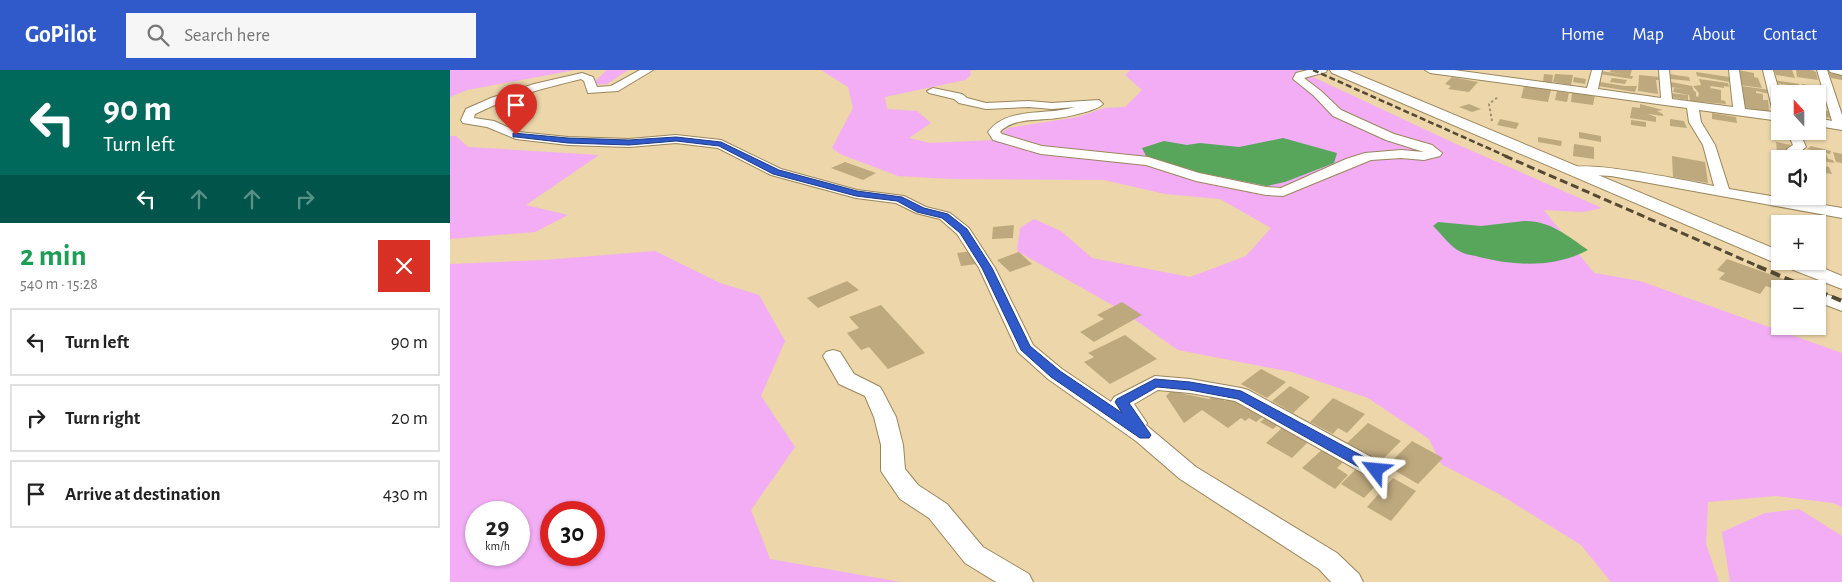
<!DOCTYPE html>
<html lang="en">
<head>
<meta charset="utf-8">
<style>
	body { margin:0; font-family:"Alegreya Sans",sans-serif; background:#f6f6f6; color:#222; height:100vh; display:flex; flex-direction:column; font-size:19px; white-space:nowrap }
	* { box-sizing:border-box; margin:0 }
	p { font-size:16px; color:#767676 }
	.icon { flex:none; width:28px; height:28px; fill:none; stroke:currentColor; stroke-width:2; stroke-linecap:round; stroke-linejoin:round }
	.map { position:relative; flex:1; overflow:hidden }
	.side { display:flex; flex-direction:column; background:#fff; width:450px }
	.side>* { flex:none }
	.guide { background:#00695c; color:#fff; overflow:hidden }
	.needle { width:32px; rotate:339deg }
	.controls { position:absolute; left:1321px; top:15px; display:grid; gap:10px }
	.controls a { display:grid; place-items:center; width:55px; height:55px; border-radius:0px; background:#fff; box-shadow:0 1px 4px #0004; font-size:25px }
	.speed { position:absolute; left:15px; top:431px; display:flex; gap:10px; font-size:25px; font-weight:700; text-align:center }
	.speed>* { display:grid; place-content:center; width:65px; height:65px; border-radius:50%; background:#fff; box-shadow:0 1px 4px #0004; line-height:1 }
	.speed small { font-size:12px; font-weight:400 }
	.speed .limit { border:8px solid #d22; background:#fff; color:#111 }
	.pin { position:absolute; display:grid; place-items:center; width:42px; height:42px; color:#fff; margin:-51px -21px; border-radius:50% 50% 50% 0; rotate:-45deg; box-shadow:0 0 5px #0007 }
	.pin .icon { rotate:45deg }
	.me { position:absolute; width:55px; margin:-28px; rotate:299deg; stroke-linejoin:round; filter:drop-shadow(0 0 4px #0008) }
	.turn { display:flex; align-items:center; gap:18px; height:105px; padding:0 20px; font-size:22px }
	.turn .icon { width:65px; height:65px; stroke-width:2.5 }
	.turn b { display:block; font-size:35px; line-height:42px }
	.lanes { display:flex; align-items:center; height:48px; padding:0 20px; background:#0003; justify-content:center; gap:25px; direction:ltr }
	.lanes .off { opacity:.35 }
	.round { display:grid; place-items:center; flex:none; width:52px; height:52px; border-radius:0px; background:#f6f6f6 }
	.summary { display:flex; align-items:center; justify-content:space-between; height:85px; padding:0 20px }
	h1 { font-size:30px; font-weight:600; line-height:38px; color:#1e9e55 }
	ul { padding:0; list-style:none }
	li { display:flex; align-items:center; gap:15px; height:68px; margin:0 10px 8px; padding:0 10px; border:2px solid #e0e0e0; border-radius:0px }
	li div { flex:1 }
	li b { display:block; font-size:19px }
	li em { font-style:normal }
	header { display:flex; align-items:center; gap:30px; box-sizing:border-box; height:70px; padding:0 25px; background:#3059c9; color:#fff }
	header strong { font-size:24px }
	nav { display:flex; gap:28px; margin-inline-start:auto; font-size:18px }
	.search { width:350px; height:45px; background:#f6f6f6; display:flex; align-items:center; gap:12px; box-sizing:border-box; padding:0 18px; border-radius:0px; color:#767676; font-size:19px }
	main { display:flex; flex:1; min-height:0 }
	.map>svg:first-child { display:block }
	.green { fill:#f2adf5; fill-rule:evenodd }
	.water { fill:#57a65c }
	.building { fill:#bea97e }
	.lines { fill:none; stroke-linecap:round; stroke-linejoin:round }
	.minor-casing { stroke:#9a865c; stroke-width:2 }
	.tertiary-casing { stroke:#9a865c; stroke-width:2 }
	.path { stroke:#a0906f; stroke-width:2; stroke-dasharray:2.5 2.5; stroke-linecap:butt }
	.minor { fill:#fff; fill-rule:evenodd }
	.tertiary { fill:#fff; fill-rule:evenodd }
	.rail-far2 { stroke:#554934; stroke-width:2.5; stroke-dasharray:6 3; stroke-linecap:butt }
	.rail-far1 { stroke:#554934; stroke-width:3; stroke-dasharray:8 4; stroke-linecap:butt }
	.rail { stroke:#554934; stroke-width:4; stroke-dasharray:10 5; stroke-linecap:butt }
	.route { fill:#3059c9; stroke:#1f3a83 }
</style>
</head>
<body>
<header>
<strong>GoPilot</strong>
<div class="search"><svg class="icon" aria-label="search" viewBox="0 0 24 24"><circle cx="10" cy="10" r="6"/><path d="M15 15l6 6"/></svg>Search here</div>
<nav><a>Home</a><a>Map</a><a>About</a><a>Contact</a></nav>
</header>
<main>
<section class="side">
<div class="guide">
<div class="turn"><svg class="icon" aria-label="left" viewBox="0 0 24 24"><path d="M17 20v-9H6M10 6l-5 5 5 5"/></svg><div><b>90 m</b>Turn left</div></div>
<div class="lanes"><svg class="icon" aria-label="left" viewBox="0 0 24 24"><path d="M17 20v-9H6M10 6l-5 5 5 5"/></svg><svg class="icon off" aria-label="ahead" viewBox="0 0 24 24"><path d="M12 20V5M6 11l6-6 6 6"/></svg><svg class="icon off" aria-label="ahead" viewBox="0 0 24 24"><path d="M12 20V5M6 11l6-6 6 6"/></svg><svg class="icon off" aria-label="right" viewBox="0 0 24 24"><path d="M7 20v-9h11M14 6l5 5-5 5"/></svg></div>
</div>
<div class="summary"><div><h1>2 min</h1><p>540 m · 15:28</p></div><a class="round" style="background:#d93025;color:#fff"><svg class="icon" aria-label="close" viewBox="0 0 24 24"><path d="M6 6l12 12M18 6L6 18"/></svg></a></div>
<ul>
<li><svg class="icon" aria-label="left" viewBox="0 0 24 24"><path d="M17 20v-9H6M10 6l-5 5 5 5"/></svg><div><b>Turn left</b></div><em>90 m</em></li>
<li><svg class="icon" aria-label="right" viewBox="0 0 24 24"><path d="M7 20v-9h11M14 6l5 5-5 5"/></svg><div><b>Turn right</b></div><em>20 m</em></li>
<li><svg class="icon" aria-label="arrive" viewBox="0 0 24 24"><path d="M6 21V4h12l-3 4 3 4H6"/></svg><div><b>Arrive at destination</b></div><em>430 m</em></li>
</ul>
</section>
<div class="map">
<svg width="1392" height="512" viewBox="0 0 1392 512">
	<rect width="100%" height="100%" fill="#ecd6aa"/>
	<!-- green -->
	<path class="green" d="M0,0H125L17,20L0,27Z
		M157,0H178L157,14L141,15Z
		M371,0H524L520,1L521,5L515,10L435,27L437,39L467,41L481,53L459,68L480,73L544,70L558,58L628,47L654,38L675,37L692,20L675,5L680,0H848L1004,73L1152,138L1133,142L1094,140L1144,203L1190,211L1392,283V437L1383,433L1326,426L1258,432L1256,474L1269,512H1161L1131,475L1049,424L991,394L979,369L918,328L842,302L728,280L671,240L567,181L570,158L584,149L611,161L642,188L740,207L796,186L821,158L770,129L715,124L654,110L502,109L448,106L390,84L382,78L403,38L398,17Z
		M0,66H6L18,77L149,85L76,135L118,145L85,162L0,169Z
		M205,181L270,213L309,225L335,271L311,326L345,377L301,440L320,489L451,512H0V194L94,190ZM69,442V485H26V442ZM144,442V485H101V442Z
		M1349,439L1392,466V512H1280L1272,462L1315,443Z"/>
	<!-- water -->
	<path class="water" d="M833,68L887,83L884,93L835,112L817,116L747,102L697,88L692,78L714,71L737,75L750,73L789,77Z
		M1074,151C1099,150 1118,166 1138,180C1104,198 1066,196 1029,187C1024,185 1016,185 1011,182C1000,177 992,164 983,156L988,152L1031,156Z"/>
	<!-- building -->
	<path class="building" d="M1161,0H1182L1180,6H1183L1182,9L1150,4L1151,1L1176,5L1160,2Z
		M1288,0L1304,3V7L1308,8L1312,18L1290,15Z
		M1324,0H1342L1345,8L1326,5Z
		M1346,0H1362L1366,2L1368,10L1347,7Z
		M1246,2L1279,7L1280,12L1247,6Z
		M1379,3L1392,5V10L1381,8Z
		M1094,4L1103,5L1102,13L1093,12Z
		M1105,4L1123,5L1121,15L1103,12Z
		M1219,4L1239,7L1240,11L1221,9Z
		M1189,5L1210,7V10H1206L1208,24L1188,21Z
		M1002,7L1028,12L1019,22L998,19L1001,16L995,14Z
		M1124,7L1136,9L1135,14L1123,12Z
		M1162,8L1177,10L1175,14L1160,12Z
		M1249,9L1278,13L1279,17L1274,16V18L1261,16L1260,18L1271,20V30L1275,31L1276,34L1240,31L1239,25L1223,22L1224,18L1235,19L1220,17L1221,12L1242,16L1244,21L1246,22V26L1248,27L1249,23L1243,16L1251,15Z
		M1324,10L1349,14L1352,24H1330V28L1327,16L1339,18V15L1324,13Z
		M1150,12L1175,16H1187L1185,22L1148,16Z
		M1352,14L1370,17L1373,25L1354,22Z
		M1074,16L1101,20L1098,32L1071,28Z
		M1292,16L1320,20V24L1306,21V23L1313,24V30H1318L1319,42L1290,37L1289,26H1294Z
		M1107,21L1119,23L1117,32L1105,30Z
		M1122,22L1145,25L1143,35L1121,32Z
		M1220,23L1238,25V30L1220,27Z
		M1368,25L1374,26L1377,32L1372,31L1375,39L1368,38Z
		M1019,34L1031,39L1022,42L1009,37Z
		M1190,34L1213,40L1207,41L1213,44V46L1198,44L1206,47V52L1180,48L1182,37L1190,38Z
		M1368,39L1378,41L1381,48L1368,46Z
		M1262,43L1286,47L1287,53L1262,49Z
		M1050,49L1069,53L1066,59L1047,55Z
		M1220,49L1234,51L1237,58L1220,56Z
		M1181,50L1196,52V57L1181,55Z
		M1129,62L1151,66V72L1129,68Z
		M1088,67L1112,71L1111,76L1088,72Z
		M1326,72L1342,75L1344,85L1327,82Z
		M1124,74L1144,77V89L1123,86Z
		M1361,76L1381,81L1380,84L1357,79Z
		M1358,81L1376,84L1378,89L1383,90L1384,93L1361,89Z
		M1383,82L1392,84V93L1386,92Z
		M1222,86L1255,92L1258,113L1223,107Z
		M395,92L426,103L413,110L381,98Z
		M1368,95L1379,97L1382,104L1368,102Z
		M564,155L563,168L542,169L543,157Z
		M523,181L527,194L511,196L507,183Z
		M569,182L582,194L560,202L547,190Z
		M1277,189L1345,213L1340,219H1330V221L1316,216L1310,224L1269,209L1275,203L1267,200Z
		M397,211L409,220L368,238L357,228Z
		M672,232L692,245L644,272L630,262L654,249L647,245Z
		M431,235L475,283L438,299L419,277L411,280L397,263L409,258L399,247Z
		M675,265L707,289L660,314L634,292L644,287L638,283Z
		M811,299L836,312L817,328L791,314Z
		M840,316L860,327L843,343L822,331Z
		M721,321L759,329L765,325L775,331L783,325L815,345L806,352L799,348L795,351L791,348L778,358L752,340L734,353L716,326Z
		M883,328L915,344L897,363L888,358L883,364L860,352Z
		M820,344L832,351L823,359L810,352Z
		M918,353L951,371L930,392L897,373Z
		M836,354L862,368L842,388L816,373Z
		M962,371L993,388L968,414L937,396Z
		M876,376L897,388L887,398L898,405L885,419L852,398Z
		M910,395L933,408L914,428L891,414Z
		M943,408L966,421L941,451L917,437Z"/>
	<g class="lines">
		<defs>
			<path id="minor" d="M190,0H203L168,21L138,23L134,11L131,9C94,18 59,27 25,44L24,48L44,51L68,62L118,67L179,69L226,65L271,70L331,99L407,120L454,126L476,137L500,143L519,158L545,198L583,275L612,299L661,332L664,327L705,306L740,309L791,318L798,320L934,394L938,400L934,406L926,409L918,406L785,331L740,323L708,320L684,334L697,353L696,355L746,397L887,483L909,504L913,512H881L869,499L730,409L686,371L598,309L568,282L529,198L507,164L490,149L466,143L446,133L406,128L321,105L268,78L226,73L179,77L118,75L66,69L37,57L13,53L11,50L16,39L41,28L84,14L132,3L143,7L147,17L161,16Z
				M858,0H877L876,2L854,8L871,21L891,40L944,64L982,75L992,83L990,86L974,90L951,88L921,90L833,126L816,125L746,111L696,95L591,84L543,70L538,62C557,36 598,46 625,37L602,39L579,37L536,39L509,33L504,29L479,23L477,21L483,18L512,24L517,28L536,33L579,31L602,33L649,30L653,34C649,38 644,39 639,41C628,44 618,47 607,48C589,51 564,47 550,62L552,64L592,76L698,87L749,103L816,117L831,118L896,89L915,83L951,80L974,82L936,70L883,46L863,25L843,9L846,3Z
				M975,0H1004L1137,18L1142,0H1152L1148,19L1211,28L1209,0H1219L1222,29L1283,37L1279,0H1289L1295,39L1323,42L1313,0H1323L1330,24V51L1249,40L1251,52L1265,75L1279,119L1392,138V148L1161,106L1123,104L1116,100C1126,87 1243,112 1264,116L1253,75L1239,52L1237,38L980,3Z
				M1367,0H1377L1392,45V60L1368,56V48L1382,51Z
				M1379,0H1392V5L1380,2Z
				M1337,61H1349L1356,77L1351,81L1353,85L1351,88L1345,89L1341,88L1337,79L1343,75Z
				M1368,221L1392,230V241L1368,232Z
				M383,280L390,282L404,304L430,317L433,322L446,347L453,375L455,399L468,415L497,434L533,477L579,504L583,512H546L515,493L479,448L450,429L431,401V375L424,347L415,326L389,314L373,286L376,282Z"/>
			<path id="tertiary" d="M880,0H897L1330,181V191H1356L1392,206V219L1323,192L882,3Z"/>
		</defs>
		<!-- minor casing -->
		<use href="#minor" class="minor-casing"/>
		<!-- tertiary casing -->
		<use href="#tertiary" class="tertiary-casing"/>
		<!-- path -->
		<path class="path" d="M1042,51L1039,34L1048,27"/>
		<!-- minor -->
		<use href="#minor" class="minor"/>
		<!-- tertiary -->
		<use href="#tertiary" class="tertiary"/>
		<!-- rail-far2 -->
		<path class="rail-far2" d="M863,0L1058,87"/>
		<!-- rail-far1 -->
		<path class="rail-far1" d="M1055,86L1310,197"/>
		<!-- rail -->
		<path class="rail" d="M1307,196L1361,219
			M1368,221L1392,231"/>
	</g>
	<!-- route -->
	<path class="route" d="M63,63L118,68L179,70L226,67L271,72L329,100L407,121L452,127L474,138L498,144L517,159L542,198L580,276L610,301L672,343L665,332L667,329L705,309L740,312L791,321L931,396L933,400L931,404L926,405L921,404L788,329L740,320L707,317L679,333L701,365L699,368H690L601,307L571,280L532,198L510,163L492,148L467,142L447,131L406,126L323,104L269,76L226,71L179,75L118,73L66,67H63Z"/>
</svg>
<div class="controls">
<a><svg class="needle" viewBox="-14 -14 28 28"><path d="M0-13l5 13h-10z" fill="#e53935"/><path d="M0 13l5-13h-10z" fill="#767676"/></svg></a>
<a><svg class="icon" aria-label="sound" viewBox="0 0 24 24"><path d="M4 9h4l5-4v14l-5-4H4zM17 9q2 3 0 6"/></svg></a>
<a>+</a>
<a>−</a>
</div>
<div class="speed"><div>29<small>km/h</small></div><div class="limit">30</div></div>
<div class="pin" style="left:66px;top:65px;background:#d93025"><svg class="icon" aria-label="arrive" viewBox="0 0 24 24"><path d="M6 21V4h12l-3 4 3 4H6"/></svg></div>
<svg class="me" style="left:926px;top:400px" viewBox="-20 -20 40 40"><path d="M0-17L14 15 0 8-14 15z" fill="#3059c9" stroke="#fff" stroke-width="4"/></svg>
</div>
</main>
</body>
</html>
